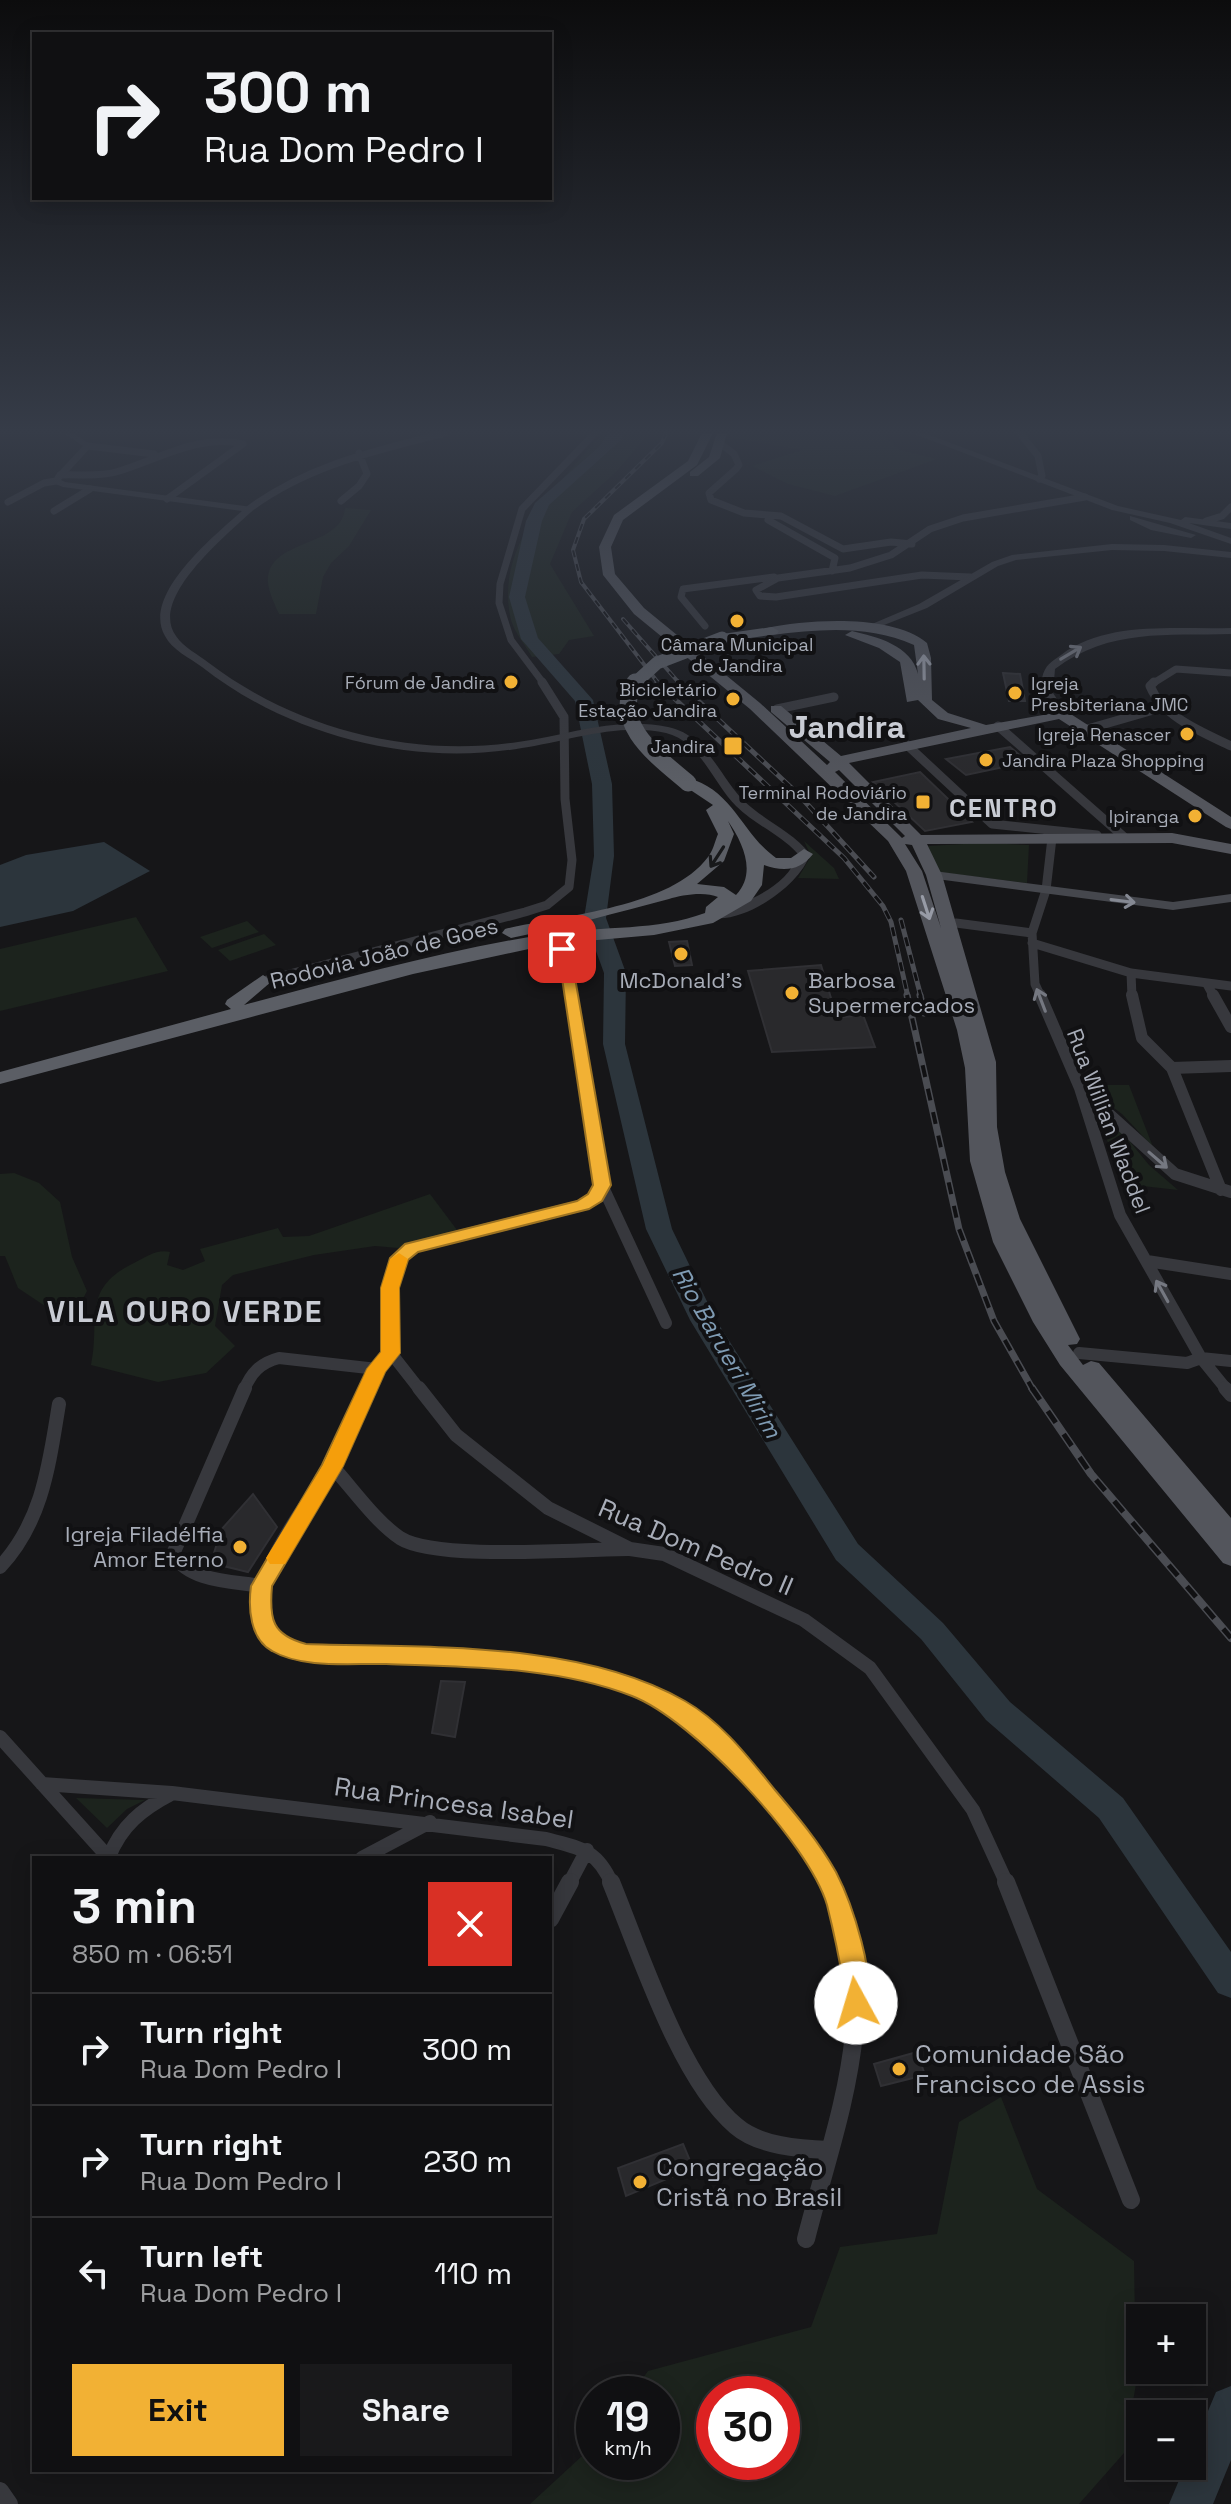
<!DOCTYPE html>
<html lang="en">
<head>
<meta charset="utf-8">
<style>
	body { margin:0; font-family:"Space Grotesk",sans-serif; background:#19191b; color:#f1f3f6; height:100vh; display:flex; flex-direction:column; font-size:30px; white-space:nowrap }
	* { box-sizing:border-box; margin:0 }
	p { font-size:26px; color:#9c9d9f }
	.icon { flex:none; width:44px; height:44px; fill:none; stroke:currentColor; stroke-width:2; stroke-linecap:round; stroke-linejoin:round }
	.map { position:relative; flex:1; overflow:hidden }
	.details { position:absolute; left:32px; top:1856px; width:520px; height:616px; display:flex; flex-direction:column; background:#101012; border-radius:0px; box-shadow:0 4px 20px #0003,0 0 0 2px #303032 }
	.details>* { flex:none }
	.banner { position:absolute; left:32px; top:32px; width:520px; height:168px; border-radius:0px; box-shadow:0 4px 20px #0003,0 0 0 2px #303032; background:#101012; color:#f1f3f6; overflow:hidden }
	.controls { position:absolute; left:1126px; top:2304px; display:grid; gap:16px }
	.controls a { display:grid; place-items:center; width:80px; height:80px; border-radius:0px; background:#101012; box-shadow:0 4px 20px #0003,0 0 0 2px #303032; font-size:40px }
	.speed { position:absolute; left:576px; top:2376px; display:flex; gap:16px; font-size:40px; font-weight:700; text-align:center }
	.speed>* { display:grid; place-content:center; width:104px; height:104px; border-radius:50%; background:#101012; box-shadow:0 4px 20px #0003,0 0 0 2px #303032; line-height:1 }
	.speed small { font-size:20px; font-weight:400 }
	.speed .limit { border:12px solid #d22; background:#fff; color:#111 }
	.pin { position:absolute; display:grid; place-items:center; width:68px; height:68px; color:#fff; margin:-34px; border-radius:16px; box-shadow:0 4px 12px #0006 }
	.me { position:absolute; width:88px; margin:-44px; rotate:354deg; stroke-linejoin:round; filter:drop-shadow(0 0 6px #0008) }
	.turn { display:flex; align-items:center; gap:28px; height:168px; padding:0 40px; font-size:36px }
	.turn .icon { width:104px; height:104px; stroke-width:2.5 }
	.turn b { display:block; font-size:56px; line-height:68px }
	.round { display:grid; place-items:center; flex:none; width:84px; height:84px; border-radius:0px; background:#19191b }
	.headline { display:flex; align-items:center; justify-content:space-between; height:136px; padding:0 40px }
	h1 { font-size:48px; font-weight:700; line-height:60px }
	.primary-button { display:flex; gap:16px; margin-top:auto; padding:16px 40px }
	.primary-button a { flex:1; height:92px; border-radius:0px; background:#f2b134; color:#111; font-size:32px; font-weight:700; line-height:92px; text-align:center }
	.primary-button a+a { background:#19191b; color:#f1f3f6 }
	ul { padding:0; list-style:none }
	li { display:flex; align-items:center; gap:24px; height:112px; padding:0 40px; border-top:2px solid #303032 }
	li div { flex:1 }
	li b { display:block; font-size:30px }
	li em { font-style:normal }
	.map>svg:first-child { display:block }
	.green { fill:#1c231d; fill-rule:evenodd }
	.water { fill:#2c353c }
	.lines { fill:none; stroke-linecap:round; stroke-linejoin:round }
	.river { fill:#2c353c; fill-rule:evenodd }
	.building { fill:#29292c; stroke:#303034; stroke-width:2 }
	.minor-far4 { stroke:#37383d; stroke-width:7 }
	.minor-far3 { stroke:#37383d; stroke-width:9 }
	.minor-far2 { stroke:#37383d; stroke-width:12 }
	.minor-far1 { stroke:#37383d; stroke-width:14 }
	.minor { stroke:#37383d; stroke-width:18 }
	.tertiary { fill:#37383d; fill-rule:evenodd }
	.secondary { fill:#45474d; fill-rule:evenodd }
	.primary { fill:#53555c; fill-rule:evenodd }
	.trunk { fill:#5b5e65; fill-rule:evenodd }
	.rail-far3-casing { stroke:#4a4c52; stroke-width:4 }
	.rail-far2-casing { stroke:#4a4c52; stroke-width:5 }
	.rail-far1-casing { stroke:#4a4c52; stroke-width:7 }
	.rail-casing { stroke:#4a4c52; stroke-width:8 }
	.rail-far3 { stroke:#111113; stroke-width:2; stroke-dasharray:7; stroke-linecap:butt }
	.rail-far2 { stroke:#111113; stroke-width:3; stroke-dasharray:9; stroke-linecap:butt }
	.rail-far1 { stroke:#111113; stroke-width:4; stroke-dasharray:12; stroke-linecap:butt }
	.rail { stroke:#111113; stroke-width:5; stroke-dasharray:14; stroke-linecap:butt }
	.trunk-bridge-far1 { stroke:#5b5e65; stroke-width:13 }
	.trunk-bridge { stroke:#5b5e65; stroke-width:17 }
	.oneway { stroke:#757881 }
	.oneway2 { stroke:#979ba6 }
	.oneway3 { stroke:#18191b }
	.oneway4 { stroke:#858993 }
	.route { fill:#f2b134; stroke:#9d7322; stroke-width:2 }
	.slow { fill:#f59e0b }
	.poi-dot { fill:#f2b134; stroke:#111113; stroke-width:3 }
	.labels { text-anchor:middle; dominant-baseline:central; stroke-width:8; stroke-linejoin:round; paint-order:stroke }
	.far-poi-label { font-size:18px; fill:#a8adb8; stroke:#111113; text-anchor:end }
	.street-label { font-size:22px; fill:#a8adb8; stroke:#111113 }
	.poi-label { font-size:22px; fill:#a8adb8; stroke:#111113 }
	.water-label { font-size:24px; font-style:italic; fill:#7f9bb3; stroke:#111113 }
	.far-district-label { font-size:26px; font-weight:bold; letter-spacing:2px; fill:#c9ccd4; stroke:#111113 }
	.near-street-label { font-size:26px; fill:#a8adb8; stroke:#111113 }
	.near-poi-label { font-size:26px; fill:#a8adb8; stroke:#111113; text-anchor:start }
	.district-label { font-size:30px; font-weight:bold; letter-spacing:2px; fill:#c9ccd4; stroke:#111113 }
	.far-town-label { font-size:32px; font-weight:bold; fill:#c9ccd4; stroke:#111113 }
</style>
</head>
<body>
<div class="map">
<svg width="1231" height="2504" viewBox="0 0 1231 2504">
	<rect width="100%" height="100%" fill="#161618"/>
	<!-- green -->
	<path class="green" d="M728,433H880L900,450L937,459L835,496L788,484L752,466L802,450L728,437Z
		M602,434L647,435L616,472L572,512L550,564L594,636L569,640L559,654L532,657C526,646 514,632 511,620C493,545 559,484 602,434Z
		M345,508L371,510L349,546L331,563L323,577L316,614H279C275,605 269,593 268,583C265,538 342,549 345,508Z
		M804,841L834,868L839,879L798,878L811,856Z
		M982,843L1029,845L1027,883L938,872L928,846Z
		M136,917L168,971L0,1011V949Z
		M247,921L259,932L212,948L200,937Z
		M264,934L276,945L230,961L218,950Z
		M1083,1085H1129L1153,1147L1122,1114Z
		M1099,1109L1105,1111L1149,1165L1178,1190L1125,1184L1095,1111Z
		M14,1173L39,1183L60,1202L72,1257L87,1291L74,1316L54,1312L18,1288L5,1256H0V1174Z
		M430,1194L457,1230L398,1248L375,1246L314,1255L233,1275L222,1285L215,1326L235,1346L206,1373L158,1382L91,1365C101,1320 80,1289 134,1263C146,1257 157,1249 170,1252L167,1265L183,1270L205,1261L200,1249L278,1228L283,1237L309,1236Z
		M76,1798L144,1800H145L127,1809L107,1828Z
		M1001,2097L1037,2189L1134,2261L1136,2384L1124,2453L1079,2504H530L594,2445V2462H662V2394H632L648,2371L811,2327L840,2247L937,2234L959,2122ZM714,2394H782V2462H714Z"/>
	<!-- water -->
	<path class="water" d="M104,842L150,871L73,911L0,927V865L26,855Z"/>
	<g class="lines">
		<!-- river -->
		<path class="river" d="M608,433H622V439L549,505L542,521L525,597L538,638L593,700L612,784L614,856L606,918L626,973L625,1044L672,1229L716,1320L858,1544L943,1623L1010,1702L1123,1798L1231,1952V1998L1218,1993L1099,1818L986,1720L921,1639L836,1560L690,1320L646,1229L603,1044L604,973L584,918L594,856L592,784L575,701L521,639L509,597L526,521L535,503L599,447Z
			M1231,2386V2460L1213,2504H1169L1185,2466H1192V2449L1216,2392Z"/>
	</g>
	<!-- building -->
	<path class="building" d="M1003,673L1020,674L1025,701H1009Z
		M1010,747L1028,762L966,775L946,759Z
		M920,772L972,822L925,831L873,782Z
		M687,941L692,965L675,966L669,942Z
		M821,965L837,1018L863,1015L875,1047L772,1052L748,971Z
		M253,1494L277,1527L248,1572L211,1563L221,1530Z
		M441,1681L465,1682L455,1737L432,1733Z
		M917,2052L925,2075L881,2086L874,2064Z
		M683,2144L693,2168L626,2196L618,2168Z"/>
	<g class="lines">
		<!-- minor-far4 -->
		<path class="minor-far4" d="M1020,433L1038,456L1042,476L1039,479
			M721,444L734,454L739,465L736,469
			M88,446L154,454
			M736,469L709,493L711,500L744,513L781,516L843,549L891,542L912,544
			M60,475C78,474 100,477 116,472C157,460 200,433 243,444
			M167,499L243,444
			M341,501L359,486L367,474L359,453
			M8,502L44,483L56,481
			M249,509C308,465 375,451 445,433
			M54,511L90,489
			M768,520L835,558L832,571
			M1206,521L1222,516L1231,507
			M970,577L922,575L776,597L760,596L756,590L778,578L850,568L891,555L930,529L963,518L1085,497
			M705,626L681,597L683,589L774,577
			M544,684L511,640L499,603L500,584L522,509L595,433
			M1152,684L1176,669L1231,673"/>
		<!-- minor-far3 -->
		<path class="minor-far3" d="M1154,682L1150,686C1163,717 1202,732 1231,746
			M777,709L834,697
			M998,726L1124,837
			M1084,730L1164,707
			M907,745L992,824L1097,835
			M956,923L1032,933
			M555,939L566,960L572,997
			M1032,943L1131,973L1231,986
			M1131,973L1132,997
			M263,981L525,912L547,905L569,887L572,860L565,799L564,717L542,682
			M1207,984L1214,997
			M1041,997L1035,984L1032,933L1046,890L1052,838"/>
		<!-- minor-far2 -->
		<path class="minor-far2" d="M1040,995L1080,1088L1120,1215L1201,1358L1227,1390
			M1132,995L1142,1038L1172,1068
			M1213,995L1231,1027
			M1080,1088L1175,1174L1231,1192
			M602,1185L666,1323
			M1221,1190L1172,1068L1231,1066
			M1147,1261L1231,1274
			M391,1353L420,1390
			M1079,1353L1187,1363L1201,1358L1231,1361
			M244,1390C251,1373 260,1363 279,1358L377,1369
			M367,1390L391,1353L392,1283L402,1258L411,1248L583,1205L596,1197L602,1185L572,995"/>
		<!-- minor-far1 -->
		<path class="minor-far1" d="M245,1388L173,1554C190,1582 232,1581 261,1586
			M368,1388C355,1414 347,1441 332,1466C312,1500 221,1608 277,1643C287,1649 300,1650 312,1652C472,1667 616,1636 741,1762C776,1798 807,1839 830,1884
			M419,1388L456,1435L548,1508L630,1549L664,1554L804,1620L870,1668L973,1810L1007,1884
			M1225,1388L1231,1395
			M332,1466C353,1489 375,1521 400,1538C436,1561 579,1549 628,1549
			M0,1567C43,1521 49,1464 59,1404
			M0,1737L109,1858
			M42,1784L172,1793L546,1839C580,1848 597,1849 612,1884
			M109,1857C121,1826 142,1809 171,1794
			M362,1858L430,1822
			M569,1884L587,1850"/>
		<!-- minor -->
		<path class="minor" d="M611,1882C639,1950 680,2079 736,2126C759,2146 800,2149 829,2150
			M1006,1882L1131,2200
			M550,1919L570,1882
			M806,2239C835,2123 888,1999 829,1882
			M0,2491L9,2504"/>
		<!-- tertiary -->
		<path class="tertiary" d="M64,433H74L92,446L61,480L65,482L252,507V511C228,534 148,598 176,636C183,647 199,655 209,663C296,729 410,758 518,742C567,735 618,716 668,727C707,735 719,776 744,801C765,821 792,831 810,854C801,884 747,922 715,918V912C747,902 787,888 798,854C780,834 755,825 736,806C713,783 700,741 666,733C619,722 568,741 522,748C411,767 290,736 202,667C190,658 172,650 165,636C141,595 214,536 242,511L63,487L53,483L55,476L83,446Z
			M912,433H924L1118,506L1181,520L1185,517L1231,523V529L1189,523L1231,538V544L1170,523L1112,510Z
			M1130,516L1196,535L1191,538L1151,530L1130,520Z
			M1112,544L1164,545L1231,552V558L1164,551L1112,550L1016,560L998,566L927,608L874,629L865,627L919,604L992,562L1012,555Z
			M1231,628V634C1166,636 1110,628 1055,669L1053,693L1067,714L1065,716H1057C1046,705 1039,694 1042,678C1045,665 1051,662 1061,655C1107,620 1177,630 1231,628Z"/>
		<!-- secondary -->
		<path class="secondary" d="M934,871L1173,902L1231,894V902L1173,910L929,878L927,875Z"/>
		<!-- primary -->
		<path class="primary" d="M702,433H713L697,465L623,520L611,547L615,574L644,608L760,703L827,765L830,762L771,712V706H781L841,756L971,728L938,719L918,700L907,702L900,662L879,648L845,635L852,631C877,637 911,645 918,674L914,645C868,625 821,629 772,635L767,634V628C809,619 893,614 927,643L931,658L932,700L948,713L986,725L1066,711L1231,817V829L1226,827L1059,719L849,763L921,835L1172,833L1231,844V854L1172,843L927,844L942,875L996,1062L997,1127L1005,1172L1020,1219L1080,1339L1077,1344L1068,1345L1083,1365L1091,1361L1099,1363L1231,1518V1566L1223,1563L1060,1365L1033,1322L993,1242L970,1161L965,1068L957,1030L906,871L888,841L750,709L634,614L603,575L599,547L614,515L688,461ZM839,770L905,836L902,838L835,772ZM905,844L912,845L926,875L941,928L922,871Z
			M717,433H727L720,458L698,476H690V472L709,457Z"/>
		<!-- trunk -->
		<path class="trunk" d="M772,627L779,631L777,634L722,642L715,638L722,634Z
			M688,778C733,790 742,834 776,858H791L804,849L813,854C800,871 783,872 764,865L762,885L751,901L713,923L654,935L552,944L413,974L0,1084V1072L231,1009L225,1004L227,1000L263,975L272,981L244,1005C346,978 449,949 553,933C603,926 657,931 705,913L706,907L718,897C705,891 681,895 669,899C616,913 565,927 511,938L502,933L505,929C563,915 670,908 708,857C713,851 715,841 718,834L706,810L713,805L680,783ZM728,821C743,843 757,873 736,895L724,887L697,884L724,861L734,834Z"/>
		<defs>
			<path id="rail-far3" d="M623,619L680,684
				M659,684L581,582L573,550L584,519L662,443L666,433"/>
			<path id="rail-far2" d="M657,682L844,858L883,906L891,922L908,997
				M678,682L797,793L874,877
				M901,920L921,997"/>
			<path id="rail-far1" d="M907,995L959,1229L994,1321L1033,1390
				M920,995L924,1013"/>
			<path id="rail" d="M1032,1388L1091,1474L1231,1638"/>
		</defs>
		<!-- rail-far3 casing -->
		<use href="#rail-far3" class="rail-far3-casing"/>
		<!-- rail-far2 casing -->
		<use href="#rail-far2" class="rail-far2-casing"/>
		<!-- rail-far1 casing -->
		<use href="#rail-far1" class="rail-far1-casing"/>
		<!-- rail casing -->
		<use href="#rail" class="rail-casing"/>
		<!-- rail-far3 -->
		<use href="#rail-far3" class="rail-far3"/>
		<!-- rail-far2 -->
		<use href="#rail-far2" class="rail-far2"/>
		<!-- rail-far1 -->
		<use href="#rail-far1" class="rail-far1"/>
		<!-- rail -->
		<use href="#rail" class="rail"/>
		<!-- trunk-bridge-far1 -->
		<path class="trunk-bridge-far1" d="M634,684L657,663L722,638"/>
		<!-- trunk-bridge -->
		<path class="trunk-bridge" d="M635,682C610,724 659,758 688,783"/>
	</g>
	<!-- one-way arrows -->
	<defs><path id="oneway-shaft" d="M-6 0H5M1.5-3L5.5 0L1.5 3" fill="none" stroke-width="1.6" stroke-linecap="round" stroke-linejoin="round" transform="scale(2)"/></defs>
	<g class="oneway">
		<use href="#oneway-shaft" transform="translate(1071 653) rotate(-31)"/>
		<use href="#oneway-shaft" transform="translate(1041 1000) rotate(-111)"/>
		<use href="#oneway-shaft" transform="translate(1158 1160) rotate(41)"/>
		<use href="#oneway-shaft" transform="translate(1162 1291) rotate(-119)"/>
	</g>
	<g class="oneway2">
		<use href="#oneway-shaft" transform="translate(924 667) rotate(-91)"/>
		<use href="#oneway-shaft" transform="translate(926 908) rotate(72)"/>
	</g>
	<use class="oneway3" href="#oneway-shaft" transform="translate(717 857) rotate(123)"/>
	<use class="oneway4" href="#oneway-shaft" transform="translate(1123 901) rotate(7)"/>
	<!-- sky -->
	<linearGradient id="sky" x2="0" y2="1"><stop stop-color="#0c0c0d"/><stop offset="0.55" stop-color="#363c48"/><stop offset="1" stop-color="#363c48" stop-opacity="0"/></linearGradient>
	<rect width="1231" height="784" fill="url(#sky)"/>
	<!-- route -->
	<path class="route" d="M557,945L570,949L611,1185L602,1201L589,1209L418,1252L408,1260L399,1288L400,1353L385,1372L343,1466L272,1586C269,1619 272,1635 306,1644C425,1648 579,1640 685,1701C722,1722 749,1758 775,1790C798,1817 819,1842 836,1872C851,1901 879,1981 865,2011L856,2015L847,2011C842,2001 844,1992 843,1982C839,1956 833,1929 827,1905C809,1843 692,1719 632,1696C556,1666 466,1667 386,1664C352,1663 303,1669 272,1651C250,1639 248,1608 251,1586L322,1465L367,1369L381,1352V1288L390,1258L405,1244L577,1201L588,1194L593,1185Z"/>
	<!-- slow -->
	<path class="slow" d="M399,1253L408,1259L399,1288L400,1353L385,1372L343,1466L285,1564H270L266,1558L323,1465L367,1369L381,1352V1288L390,1259Z"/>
	<!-- markers -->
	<g class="poi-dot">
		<circle cx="737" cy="621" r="8"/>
		<circle cx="511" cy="682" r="8"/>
		<circle cx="1015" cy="693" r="8"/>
		<circle cx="733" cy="699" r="8"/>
		<circle cx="1187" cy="734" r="8"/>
		<rect x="723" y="736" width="20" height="20" rx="4"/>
		<circle cx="986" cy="760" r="8"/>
		<rect x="915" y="794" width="16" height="16" rx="4"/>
		<circle cx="1195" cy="816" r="8"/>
		<circle cx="681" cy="954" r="8"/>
		<circle cx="792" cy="993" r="8"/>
		<circle cx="240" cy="1547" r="8"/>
		<circle cx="899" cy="2069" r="8"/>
		<circle cx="640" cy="2182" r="8"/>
	</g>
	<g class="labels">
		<!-- far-poi labels -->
		<g class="far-poi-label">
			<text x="737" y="644" text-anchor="middle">Câmara Municipal<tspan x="737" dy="21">de Jandira</tspan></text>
			<text x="495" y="682">Fórum de Jandira</text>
			<text x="1031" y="683" text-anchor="start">Igreja<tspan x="1031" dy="21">Presbiteriana JMC</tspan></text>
			<text x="717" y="689">Bicicletário<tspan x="717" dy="21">Estação Jandira</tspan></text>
			<text x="1171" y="734">Igreja Renascer</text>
			<text x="715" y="746">Jandira</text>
			<text x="1002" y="760" text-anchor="start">Jandira Plaza Shopping</text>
			<text x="907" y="792">Terminal Rodoviário<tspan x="907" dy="21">de Jandira</tspan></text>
			<text x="1179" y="816">Ipiranga</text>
		</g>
		<!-- street labels -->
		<g class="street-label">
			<text transform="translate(384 953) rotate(-14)">Rodovia João de Goes</text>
			<text transform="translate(1109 1121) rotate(69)">Rua Willian Waddel</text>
		</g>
		<!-- poi labels -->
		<g class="poi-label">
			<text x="681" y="980">McDonald's</text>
			<text x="808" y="980" text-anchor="start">Barbosa<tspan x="808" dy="25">Supermercados</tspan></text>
			<text x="224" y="1534" text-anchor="end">Igreja Filadélfia<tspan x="224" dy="25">Amor Eterno</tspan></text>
		</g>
		<!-- water labels -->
		<g class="water-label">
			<text transform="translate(727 1352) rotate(60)">Rio Barueri Mirim</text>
		</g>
		<!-- far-district labels -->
		<g class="far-district-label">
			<text x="1004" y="808">CENTRO</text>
		</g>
		<!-- near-street labels -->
		<g class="near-street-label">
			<text transform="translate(696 1547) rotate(23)">Rua Dom Pedro II</text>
			<text transform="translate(454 1803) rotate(8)">Rua Princesa Isabel</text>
		</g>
		<!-- near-poi labels -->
		<g class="near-poi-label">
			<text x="915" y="2054">Comunidade São<tspan x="915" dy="30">Francisco de Assis</tspan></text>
			<text x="656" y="2167">Congregação<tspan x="656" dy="30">Cristã no Brasil</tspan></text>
		</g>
		<!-- district labels -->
		<g class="district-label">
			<text x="185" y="1311">VILA OURO VERDE</text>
		</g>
		<!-- far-town labels -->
		<g class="far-town-label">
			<text x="847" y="727">Jandira</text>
		</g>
	</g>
</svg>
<div class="controls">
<a>+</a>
<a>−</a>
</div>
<div class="speed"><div>19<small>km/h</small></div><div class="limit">30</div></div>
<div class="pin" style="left:562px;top:949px;background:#d93025"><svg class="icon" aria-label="arrive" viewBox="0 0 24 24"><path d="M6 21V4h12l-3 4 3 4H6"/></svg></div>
<svg class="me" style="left:856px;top:2003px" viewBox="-20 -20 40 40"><circle r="19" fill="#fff"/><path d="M0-13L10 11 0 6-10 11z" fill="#f2b134"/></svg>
<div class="banner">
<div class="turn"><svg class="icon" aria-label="right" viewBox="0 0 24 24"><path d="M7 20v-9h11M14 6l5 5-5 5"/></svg><div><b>300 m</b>Rua Dom Pedro I</div></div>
</div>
<section class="details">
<div class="headline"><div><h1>3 min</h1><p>850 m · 06:51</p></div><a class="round" style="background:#d93025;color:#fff"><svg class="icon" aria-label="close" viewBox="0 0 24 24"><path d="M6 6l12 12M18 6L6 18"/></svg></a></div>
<ul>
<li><svg class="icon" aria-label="right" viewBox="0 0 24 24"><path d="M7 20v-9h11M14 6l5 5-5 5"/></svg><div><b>Turn right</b><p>Rua Dom Pedro I</p></div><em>300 m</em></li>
<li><svg class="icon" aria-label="right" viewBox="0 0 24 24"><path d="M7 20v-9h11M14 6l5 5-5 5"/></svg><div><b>Turn right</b><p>Rua Dom Pedro I</p></div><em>230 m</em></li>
<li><svg class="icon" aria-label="left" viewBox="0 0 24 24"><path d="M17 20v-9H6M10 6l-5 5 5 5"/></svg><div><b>Turn left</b><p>Rua Dom Pedro I</p></div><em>110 m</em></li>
</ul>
<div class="primary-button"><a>Exit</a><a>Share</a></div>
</section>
</div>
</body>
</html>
